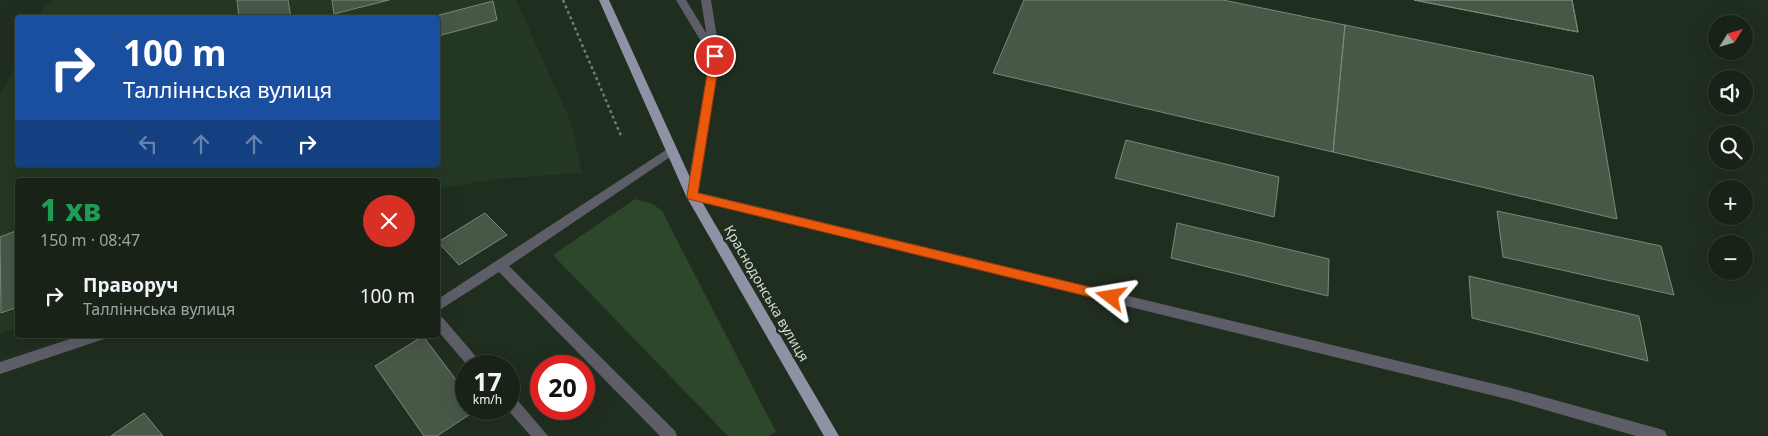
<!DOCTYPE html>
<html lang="uk">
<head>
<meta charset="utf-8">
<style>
	body { margin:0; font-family:"Noto Sans",sans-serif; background:#252f24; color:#f1f3f6; height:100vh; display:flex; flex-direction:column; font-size:19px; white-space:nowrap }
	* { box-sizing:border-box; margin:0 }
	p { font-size:16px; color:#9fa4a1 }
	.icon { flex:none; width:28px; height:28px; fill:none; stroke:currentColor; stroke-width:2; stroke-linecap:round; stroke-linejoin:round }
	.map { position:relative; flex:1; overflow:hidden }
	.drawer { position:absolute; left:15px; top:178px; width:425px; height:160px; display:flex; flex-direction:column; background:#182217; border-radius:5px; box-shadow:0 5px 20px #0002,0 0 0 1px #363f36 }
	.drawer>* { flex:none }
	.hud { position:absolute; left:15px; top:15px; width:425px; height:152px; border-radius:5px; box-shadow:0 5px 20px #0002,0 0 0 1px #363f36; background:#1a4fa0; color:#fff; overflow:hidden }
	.needle { width:32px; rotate:53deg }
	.buttons { position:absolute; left:1708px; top:15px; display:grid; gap:10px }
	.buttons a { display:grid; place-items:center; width:45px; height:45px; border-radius:50%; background:#182217; box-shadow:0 5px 20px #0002,0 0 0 1px #363f36; font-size:25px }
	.speed { position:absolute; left:455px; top:355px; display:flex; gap:10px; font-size:25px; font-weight:700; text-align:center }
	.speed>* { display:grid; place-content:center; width:65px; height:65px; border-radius:50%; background:#182217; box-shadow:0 5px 20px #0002,0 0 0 1px #363f36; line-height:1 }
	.speed small { font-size:12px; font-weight:400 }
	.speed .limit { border:8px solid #d22; background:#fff; color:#111 }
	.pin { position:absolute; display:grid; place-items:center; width:42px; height:42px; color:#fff; margin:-21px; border:2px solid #fff; border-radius:50%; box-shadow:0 1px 5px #0007 }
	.me { position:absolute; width:55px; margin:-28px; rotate:284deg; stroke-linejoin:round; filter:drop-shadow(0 0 4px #0008) }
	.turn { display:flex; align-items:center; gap:18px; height:105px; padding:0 25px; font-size:22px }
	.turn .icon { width:65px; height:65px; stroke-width:2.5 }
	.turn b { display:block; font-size:35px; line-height:42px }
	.lanes { display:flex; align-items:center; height:48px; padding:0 25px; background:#0003; justify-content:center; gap:25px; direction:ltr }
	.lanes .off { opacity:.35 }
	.round { display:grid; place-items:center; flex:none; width:52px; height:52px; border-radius:26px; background:#252f24 }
	.headline { display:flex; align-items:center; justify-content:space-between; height:85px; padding:0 25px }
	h1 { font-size:30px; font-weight:800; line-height:38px; color:#1e9e55 }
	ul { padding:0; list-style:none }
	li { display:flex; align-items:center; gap:15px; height:65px; padding:0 25px }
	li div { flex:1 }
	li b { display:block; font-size:19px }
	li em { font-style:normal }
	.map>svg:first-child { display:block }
	.built { fill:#243823 }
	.green { fill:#2c472a }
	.building { fill:#485847; stroke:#798a78 }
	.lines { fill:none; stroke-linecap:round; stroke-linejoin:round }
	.path { stroke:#707c6f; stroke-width:2.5; stroke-dasharray:3 3; stroke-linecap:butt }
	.service { fill:#5d5e68; fill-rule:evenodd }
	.tertiary { fill:#5d5e68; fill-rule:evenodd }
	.primary { fill:#8f92a5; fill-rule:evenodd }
	.route { fill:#ea580c; stroke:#983908 }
	.labels { text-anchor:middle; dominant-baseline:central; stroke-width:5; stroke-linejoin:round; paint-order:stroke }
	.street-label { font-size:14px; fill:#d2dbd1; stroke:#202e1f }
</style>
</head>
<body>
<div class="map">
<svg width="1768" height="436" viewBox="0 0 1768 436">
	<rect width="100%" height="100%" fill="#202e1f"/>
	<!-- built -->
	<path class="built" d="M54,0H516L570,120L582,173L495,179L448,187L438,190V180H18L17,328L0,334V96L17,61L18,165H438V18L39,17L45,4Z"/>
	<!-- green -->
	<path class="green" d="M635,199L653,204L662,211L776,432L768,436H728L553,255Z"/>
	<!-- building -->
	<path class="building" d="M237,0H288L291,18H239Z
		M332,0H389L334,14Z
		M1024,0H1223L1345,25L1333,152L993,73Z
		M1414,0H1572L1578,32Z
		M1414,0H1572L1578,32Z
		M493,1L497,20L438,36V18H428Z
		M1345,25L1593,76L1617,219L1333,152Z
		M1126,140L1279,177L1274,217L1115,178Z
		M1497,211L1661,246L1674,295L1503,257Z
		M485,213L507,235L459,265L438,242Z
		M1177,223L1329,259L1328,296L1171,258Z
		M18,230V307L1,313L0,237Z
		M1469,276L1639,316L1648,361L1472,318Z
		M423,336L466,393V409H478L437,436H424L375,366Z
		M144,413L163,436H111Z"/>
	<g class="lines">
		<!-- path -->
		<path class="path" d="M563,0L622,138"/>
		<!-- service -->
		<path class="service" d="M676,0H686L720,56L719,58H711Z
			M672,146L678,150L676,153L509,266L675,431L677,436H660L499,272L438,311V299Z
			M692,191L1511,388L1660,429L1665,431L1667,436H1636L1511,400L688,199L686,196L688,193Z
			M438,316L443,318L484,366H468L438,331Z
			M82,335H106L104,339L0,374V362Z
			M509,395L514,396L548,436H531L507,409H509Z"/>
		<!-- tertiary -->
		<path class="tertiary" d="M701,0H711L720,56L698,196L696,199H688L686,196L710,56Z"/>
		<!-- primary -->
		<path class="primary" d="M599,0H609L698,195L839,436H824L686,196Z"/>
	</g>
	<!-- route -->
	<path class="route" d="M715,53L720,56L698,193L1111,292L1115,294L1117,297L1115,300L1111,302L688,199L687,196L710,56Z"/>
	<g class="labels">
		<!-- street labels -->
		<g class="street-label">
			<text transform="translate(767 293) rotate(60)">Краснодонська вулиця</text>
		</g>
	</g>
</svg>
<div class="buttons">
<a><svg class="needle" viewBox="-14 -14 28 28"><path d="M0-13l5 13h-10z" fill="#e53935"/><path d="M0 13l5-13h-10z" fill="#9fa4a1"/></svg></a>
<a><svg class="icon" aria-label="sound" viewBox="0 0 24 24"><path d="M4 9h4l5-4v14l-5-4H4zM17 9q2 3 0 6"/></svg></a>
<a><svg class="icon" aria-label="search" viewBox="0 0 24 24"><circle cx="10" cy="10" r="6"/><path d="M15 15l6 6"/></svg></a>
<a>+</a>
<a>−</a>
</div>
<div class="speed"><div>17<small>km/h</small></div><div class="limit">20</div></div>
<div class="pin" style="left:715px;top:56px;background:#d93025"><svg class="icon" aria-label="arrive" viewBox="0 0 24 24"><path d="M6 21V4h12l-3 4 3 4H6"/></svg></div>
<svg class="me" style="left:1111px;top:297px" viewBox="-20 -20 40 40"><path d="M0-17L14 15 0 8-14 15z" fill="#ea580c" stroke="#fff" stroke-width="4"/></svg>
<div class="hud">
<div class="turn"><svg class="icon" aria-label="right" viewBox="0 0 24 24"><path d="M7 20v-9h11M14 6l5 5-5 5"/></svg><div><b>100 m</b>Талліннська вулиця</div></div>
<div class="lanes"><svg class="icon off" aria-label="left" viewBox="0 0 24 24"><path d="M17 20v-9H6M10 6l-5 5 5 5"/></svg><svg class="icon off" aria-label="ahead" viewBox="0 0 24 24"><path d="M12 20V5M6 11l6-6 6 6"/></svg><svg class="icon off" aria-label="ahead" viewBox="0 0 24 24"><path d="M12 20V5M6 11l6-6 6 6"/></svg><svg class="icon" aria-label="right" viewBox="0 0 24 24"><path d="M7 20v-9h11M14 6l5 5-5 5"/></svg></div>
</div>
<section class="drawer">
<div class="headline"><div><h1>1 хв</h1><p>150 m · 08:47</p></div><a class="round" style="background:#d93025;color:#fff"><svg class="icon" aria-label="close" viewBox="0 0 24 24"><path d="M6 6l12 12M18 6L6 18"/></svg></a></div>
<ul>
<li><svg class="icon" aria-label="right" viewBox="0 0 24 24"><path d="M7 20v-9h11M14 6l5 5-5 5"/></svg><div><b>Праворуч</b><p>Талліннська вулиця</p></div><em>100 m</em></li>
</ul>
</section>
</div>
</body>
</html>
